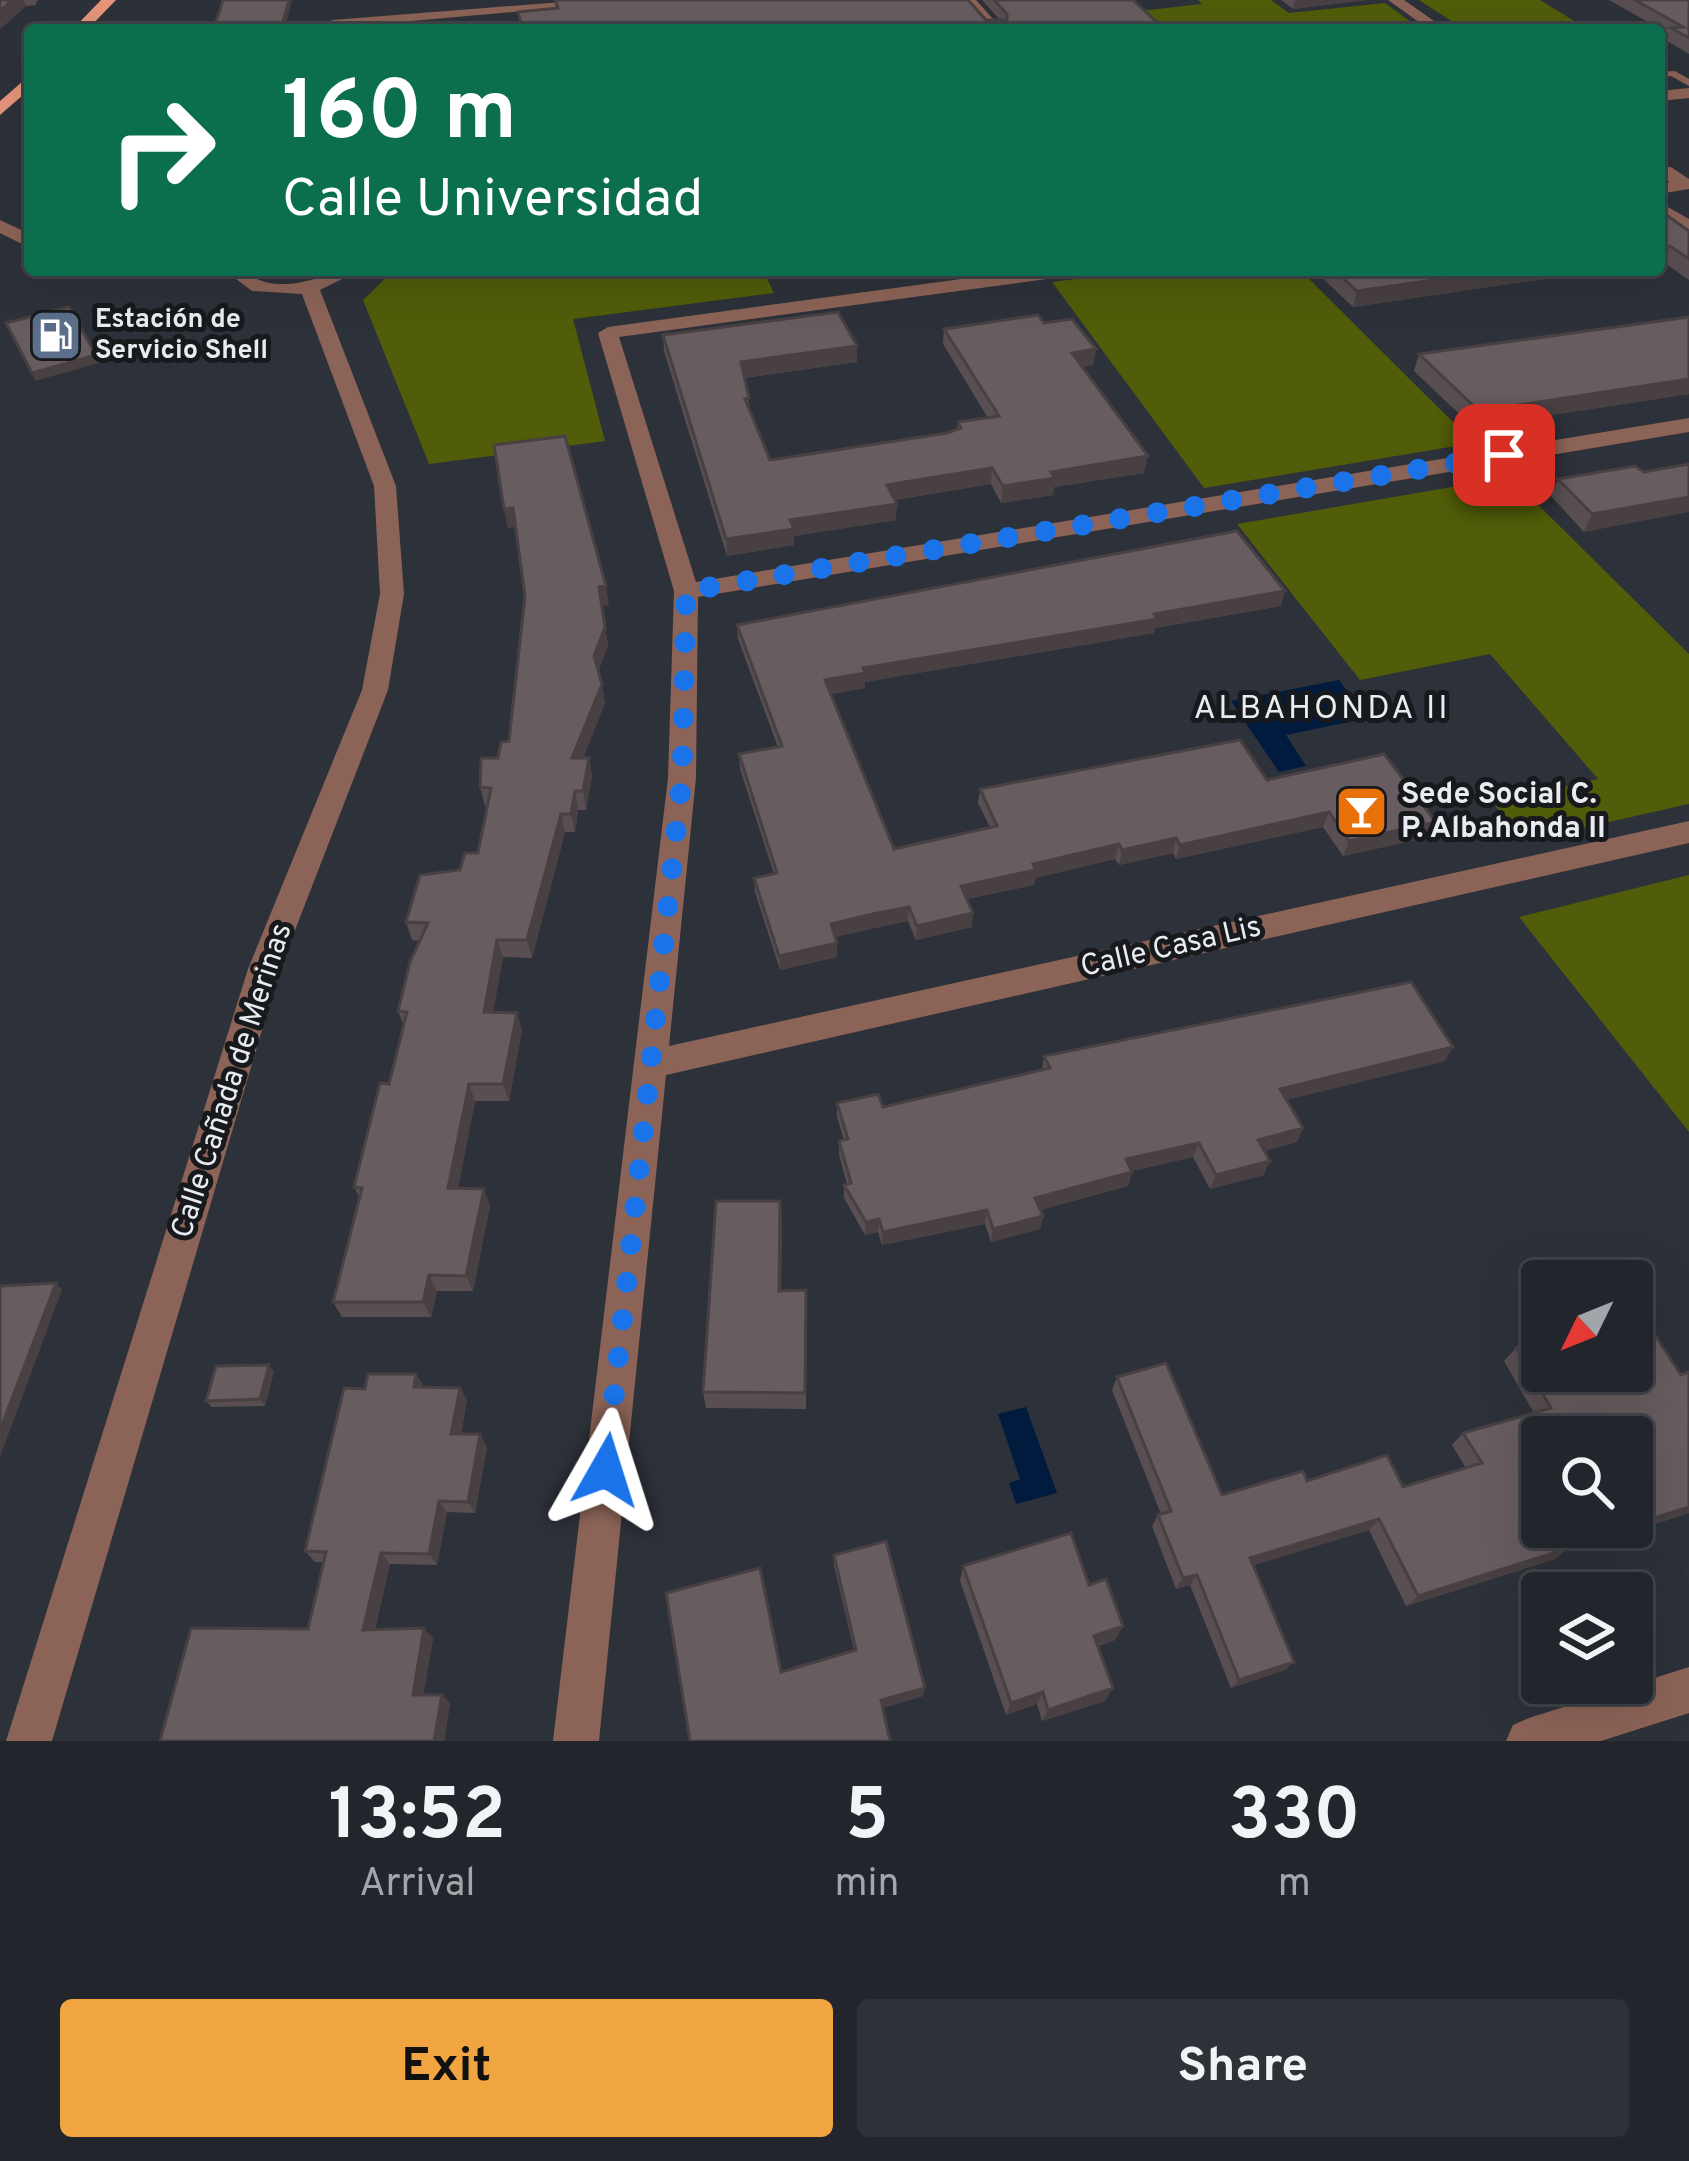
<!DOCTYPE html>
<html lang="en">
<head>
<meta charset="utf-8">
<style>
	body { margin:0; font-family:Overpass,sans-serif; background:#2e3137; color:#f1f3f6; height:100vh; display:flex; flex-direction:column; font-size:45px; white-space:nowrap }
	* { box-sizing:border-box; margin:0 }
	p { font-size:39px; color:#a2a5a9 }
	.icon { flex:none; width:66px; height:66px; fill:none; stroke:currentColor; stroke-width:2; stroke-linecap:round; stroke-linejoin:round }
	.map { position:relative; height:1741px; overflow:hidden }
	.side { display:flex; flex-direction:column; background:#22252b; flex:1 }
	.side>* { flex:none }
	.banner { position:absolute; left:24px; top:24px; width:1641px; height:252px; border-radius:12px; box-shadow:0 12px 48px #0002,0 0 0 3px #3f4247; background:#0b6e4f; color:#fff; overflow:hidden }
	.needle { width:78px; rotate:227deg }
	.tools { position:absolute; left:1521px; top:1260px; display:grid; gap:24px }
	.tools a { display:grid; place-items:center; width:132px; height:132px; border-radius:12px; background:#22252b; box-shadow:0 12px 48px #0002,0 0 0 3px #3f4247; font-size:60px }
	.pin { position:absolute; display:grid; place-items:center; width:102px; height:102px; color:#fff; margin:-51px; border-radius:24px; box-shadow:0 6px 18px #0006 }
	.me { position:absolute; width:132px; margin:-66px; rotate:6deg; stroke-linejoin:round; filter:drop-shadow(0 0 9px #0008) }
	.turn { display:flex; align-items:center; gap:42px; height:252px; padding:0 60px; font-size:54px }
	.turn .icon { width:156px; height:156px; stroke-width:2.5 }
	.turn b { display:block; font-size:84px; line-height:102px }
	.eta { display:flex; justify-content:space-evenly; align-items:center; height:204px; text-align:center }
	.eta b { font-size:72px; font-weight:700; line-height:84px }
	.cta { display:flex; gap:24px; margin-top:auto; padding:24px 60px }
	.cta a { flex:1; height:138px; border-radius:12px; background:#f1a540; color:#111; font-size:48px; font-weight:700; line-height:138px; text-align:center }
	.cta a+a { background:#2e3137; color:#f1f3f6 }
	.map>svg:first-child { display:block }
	.green { fill:#515d09 }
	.water { fill:#001b3d }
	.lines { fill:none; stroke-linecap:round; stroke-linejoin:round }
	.lane { fill:#8c6457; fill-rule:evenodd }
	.street { fill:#8c6457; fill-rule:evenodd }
	.primary { fill:#e7957a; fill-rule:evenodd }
	.wall { fill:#594f52 }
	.shaded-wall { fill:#484042 }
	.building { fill:#675c5f; stroke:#484042; stroke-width:3 }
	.route { stroke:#1a73e8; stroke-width:21; stroke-dasharray:0 37.8 }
	.labels { text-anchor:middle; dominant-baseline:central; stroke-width:10; stroke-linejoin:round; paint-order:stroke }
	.far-poi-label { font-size:27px; font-weight:bold; fill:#e8ebf0; stroke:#17191c; text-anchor:start }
	.poi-label { font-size:30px; font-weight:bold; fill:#e8ebf0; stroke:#17191c; text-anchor:start }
	.street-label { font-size:30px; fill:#e8ebf0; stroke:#17191c }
	.neighbourhood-label { font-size:33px; letter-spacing:3px; fill:#e8ebf0; stroke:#17191c }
</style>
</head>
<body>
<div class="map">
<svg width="1689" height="1741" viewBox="0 0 1689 1741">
	<rect width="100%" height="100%" fill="#2d3139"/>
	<!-- green -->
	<path class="green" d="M1198,0H1271L1289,13L1385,3L1422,30H1161L1140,11L1202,4Z
		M1419,0H1540L1589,30H1465Z
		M394,270H763L774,293L573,319L605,441L429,464L363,300Z
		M1148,270H1300L1474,443L1204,488L1052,282Z
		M1510,477L1689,654V804L1524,841L1493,803L1598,779L1490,654L1360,680L1237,524Z
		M1689,875V1132L1519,917Z"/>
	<!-- water -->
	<path class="water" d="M1339,680L1368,718L1286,735L1306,766L1279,772L1231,701Z
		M1026,1407L1057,1493L1016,1504L1009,1483L1020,1479L998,1414Z"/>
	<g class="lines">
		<!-- lane -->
		<path class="lane" d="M1675,71L1689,79V86L1671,76L1659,78V72Z"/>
		<!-- street -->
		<path class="street" d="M588,0H650L332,28L325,24L332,20Z
			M961,0H976L1003,30H988Z
			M1388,0H1404L1447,30H1430Z
			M1689,88V98L1659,101V91Z
			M1659,167H1671L1689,179V189L1659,194V184L1670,182L1659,175Z
			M1659,202L1689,219V232L1659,215Z
			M0,220L30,234V248L0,233Z
			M224,270C248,270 257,284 281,284C309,285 332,270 360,270L320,290L396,486L404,594L388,690L280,969L52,1741H6L248,969L362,690L380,594L374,486L302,294L252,291Z
			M1027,270H1078L1069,276L619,337L696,582L1689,418V432L698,597L696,778L669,1046L1689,821V843L666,1075L599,1741H553L668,778L674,591L598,333L608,327Z
			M1689,1667V1713L1601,1741H1506L1513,1725L1529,1718Z"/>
		<!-- primary -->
		<path class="primary" d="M101,0H116L87,30H72Z
			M30,75V89L0,115V101Z"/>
	</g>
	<!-- wall -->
	<path class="wall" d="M0,0H38L35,5L26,6L0,29Z
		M555,0L1000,20L982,0H1133L1165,30H522L518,12L556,8Z
		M1281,0H1367L1293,9Z
		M1609,0H1689V54L1667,41L1669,34Z
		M1659,210L1689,231V280L1663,262Z
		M1314,270H1605L1353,307Z
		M1689,317V394L1473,427L1414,371L1419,354Z
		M1044,323L1096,349L1093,365L1083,367L1144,473L1054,487L1053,495L1001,503L991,484L895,500L896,520L794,536V545L727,556L664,351L663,335L857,346V362L744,378L750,410L770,460L947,433L957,430L958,422L988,418L943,344L944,329Z
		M1635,466L1584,532L1551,496L1558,479Z
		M504,509L609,605L602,606L608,646L598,671L605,703L583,758H589L592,776L586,810H578L575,832H565L532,958L503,957L493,1012L522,1030L509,1101H475L458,1188L490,1205L473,1291H437L431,1317H342L333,1302L360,1198L354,1187L389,1084L404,1026L398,1011L420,941L412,940L406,922L478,853L488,806H485L480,787L509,741L525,596L515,526L508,528Z
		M1281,606L1155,628L1154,633L865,682V688L831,694L894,849L990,827L978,803L980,789L1267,780L1436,822L1429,837L1343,856L1323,827L1176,859L1173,853L1119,865L1115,859L1035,878L1034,885L967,899L972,927L916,940L908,921L873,928L835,937L837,957L780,970L755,892L754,878L774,874L740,769L739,754L778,747L738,639L737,625Z
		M1044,1056L1445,1061L1286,1100L1297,1142L1264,1151V1175L1210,1189L1193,1157L1132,1171L1128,1186L1040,1210L1043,1216L1040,1229L991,1242L985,1224L882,1245L878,1232L865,1235L844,1198V1185L847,1184L839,1155V1141L844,1140L837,1117V1103L883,1107L1042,1070Z
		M782,1220L781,1291L806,1290V1409L706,1408L703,1392Z
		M1516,1348L1681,1375L1689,1372V1513L1614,1537L1596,1527H1632L1542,1437V1496L1538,1494L1555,1559L1406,1606L1369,1530L1253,1565L1285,1670L1231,1688L1190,1585L1176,1589L1152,1526L1158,1515L1161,1514L1112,1390L1117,1377L1222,1495L1307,1481L1403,1487L1466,1468L1452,1445L1463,1433L1534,1413L1504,1361Z
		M274,1371L265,1406L212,1407L206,1401Z
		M460,1388L467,1400L461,1434L487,1447L475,1513L447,1512L437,1565L390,1564L375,1629L433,1638L423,1695L450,1703L444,1741H160L308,1629L324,1562H315L305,1551L365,1389Z
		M834,1555L923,1696L882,1708L781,1672L854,1650L834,1566Z
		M963,1566L1089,1585L1123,1626L1115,1640L1098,1646L1105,1701L1042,1721L1037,1704L1006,1715L960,1581Z"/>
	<!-- shaded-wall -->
	<path class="shaded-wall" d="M12,0H24L26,6L0,29V11Z
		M289,0H292L285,30H281Z
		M1295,0H1367L1293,9Z
		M1670,246L1663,262H1659V248Z
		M1504,270H1605L1353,307L1357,291Z
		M857,346V362L742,378L741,362Z
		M1096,349L1093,365L1070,369L1072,353Z
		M96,355L99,363L35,381L32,373Z
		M1689,379V394L1473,427L1479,411Z
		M1148,456L1144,473L1054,487L1053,495L1001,503L1003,486L1051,472Z
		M992,468L991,484L887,501V485Z
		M1689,497V512L1584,532L1592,514Z
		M897,504L896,520L794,536V545L727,556L726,539L790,520Z
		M513,508L517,526L508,528L504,509Z
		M606,586L609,605L602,606L608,646L597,675L594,656L599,587Z
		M1285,591L1281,606L1155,628L1154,633L865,682V688L825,695V680L863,668Z
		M602,684L605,703L576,776L572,758Z
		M589,758L592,776L586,810L583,791Z
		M575,791L578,810L575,832L571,814Z
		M1329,812L1323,827L1176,859L1180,845Z
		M561,814L565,832L532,958L527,940Z
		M1436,822L1429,837L1343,856L1349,841Z
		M1176,838L1173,853L1119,865L1122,850Z
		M1119,844L1115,859L1035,878L1034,885L960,900L961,886L1033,864Z
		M909,907L908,921L831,938V924Z
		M973,913L972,927L916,940L917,926Z
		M497,940L503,957L490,1029L484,1012Z
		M837,943V957L780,970L779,956Z
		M517,1013L522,1030L509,1101L503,1084Z
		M1453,1047L1445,1061L1274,1103L1280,1089Z
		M469,1084L475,1101L455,1204L448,1188Z
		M1303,1128L1297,1142L1252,1154L1258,1140Z
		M1199,1143L1193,1157L1122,1173L1126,1159Z
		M1270,1161L1264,1175L1210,1189L1216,1175Z
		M1132,1172L1128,1186L1032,1212L1035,1198Z
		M484,1189L490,1205L473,1291L466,1276Z
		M780,1201L782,1220L780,1309L779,1291Z
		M987,1210L985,1224L882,1245L883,1232Z
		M1043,1216L1040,1229L991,1242L993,1229Z
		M879,1219L878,1232L865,1235L866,1222Z
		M429,1275L437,1291L431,1317L423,1302Z
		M56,1283L62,1290L0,1457V1430Z
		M269,1365L274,1371L265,1406L260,1399Z
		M416,1374L424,1387H414Z
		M460,1388L467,1400L458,1447L451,1434Z
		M480,1434L487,1447L475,1513L468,1502Z
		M439,1501L447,1512L437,1565L429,1554Z
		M1689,1507V1513L1614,1537L1632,1525Z
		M1379,1519L1369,1530L1242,1569L1250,1558Z
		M1569,1548L1555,1559L1406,1606L1418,1596Z
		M381,1553L390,1564L372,1639L363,1630Z
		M1197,1575L1190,1585L1176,1589L1183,1578Z
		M1123,1626L1115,1640L1087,1649L1094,1636Z
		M424,1628L433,1638L422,1703L413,1695Z
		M1294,1662L1285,1670L1231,1688L1239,1680Z
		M925,1688L923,1696L880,1709L881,1700Z
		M1113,1688L1105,1701L1042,1721L1048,1710Z
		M1043,1692L1037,1704L1006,1715L1011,1703Z
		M442,1695L450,1703L444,1741H434Z"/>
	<!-- building -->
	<path class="building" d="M0,0H12L0,11Z
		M223,0H289L281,30H213Z
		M555,0H968L986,20H1007V14L994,0H1133L1165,30H523L518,12L558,8Z
		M1635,0H1689V38L1671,28L1683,27Z
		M1659,210L1689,231V259L1670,246L1659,248Z
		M1334,270H1504L1357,291Z
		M69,307L96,355L32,373L6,323Z
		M838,312L857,346L741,362L749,398L745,399L770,460L947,433L961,428L958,422L999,416L944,329L1038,315L1044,323L1072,319L1096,349L1072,353L1148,456L1051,472L1055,478L1003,486L992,468L887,485L897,504L790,520L794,529L726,539L663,335Z
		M1689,317V379L1479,411L1419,354Z
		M565,436L606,586L599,587L605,627L594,656L602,684L572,758H589L583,791H575L571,814H561L527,940H497L484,1012L517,1013L503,1084H469L448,1188L484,1189L466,1276L429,1275L423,1302H333L362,1188L354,1187L380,1083L389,1084L407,1012L398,1011L410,962L428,923L406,922L420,875L460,870L465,853H478L491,788L480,787L481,758H498L501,742L509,741L525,596L513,508L504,509L494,445Z
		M1689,464V497L1592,514L1558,479L1635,466L1644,472Z
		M1237,531L1285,591L1154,614L1157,619L863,668L865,673L825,680L894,849L997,826L980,789L1240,740L1267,780L1384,754L1436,822L1349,841L1329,812L1180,845L1176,838L1122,850L1119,844L1033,864L1036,870L961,886L973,913L917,926L909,907L873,914L831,924L837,943L779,956L754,878L777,873L739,754L782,746L737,625Z
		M1411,982L1453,1047L1280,1089L1303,1128L1258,1140L1270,1161L1216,1175L1199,1143L1126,1159L1132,1172L1035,1198L1043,1216L993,1229L987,1210L883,1232L879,1219L866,1222L844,1185L851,1183L839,1141L848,1139L837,1103L878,1094L883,1107L1050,1068L1044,1056Z
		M716,1201H780L779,1291L806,1290L805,1393L703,1392Z
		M56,1283L0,1430V1289L1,1286Z
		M1638,1309L1681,1375L1689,1372V1507L1632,1525V1437H1542V1477L1522,1466L1542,1501V1527H1557L1569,1548L1418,1596L1379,1519L1250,1558L1294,1662L1239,1680L1197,1575L1183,1578L1158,1515L1171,1511L1117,1377L1166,1363L1222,1495L1303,1471L1307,1481L1387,1455L1403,1487L1482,1463L1463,1433L1551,1408L1516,1348L1542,1339V1371H1632V1311Z
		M269,1365L260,1399L206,1401L216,1366Z
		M368,1374H416L414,1387L460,1388L451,1434H480L468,1502L439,1501L429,1554L381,1553L363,1630L424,1628L413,1695H442L434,1741H160L191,1628L308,1629L326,1552L305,1551L344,1388L365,1389Z
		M1071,1533L1089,1585L1106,1579L1123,1626L1094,1636L1113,1688L1048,1710L1043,1692L1011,1703L963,1566Z
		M886,1541L925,1688L881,1700L890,1741H690L666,1593L760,1568L781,1672L856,1650L834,1555Z"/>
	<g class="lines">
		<!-- route -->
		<path class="route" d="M606,1470L682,778L686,591L1504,455"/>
	</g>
	<!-- icons -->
	<defs>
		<symbol id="fuel-square" viewBox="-11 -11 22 22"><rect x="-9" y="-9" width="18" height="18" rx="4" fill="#5c6f8a" stroke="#17191c"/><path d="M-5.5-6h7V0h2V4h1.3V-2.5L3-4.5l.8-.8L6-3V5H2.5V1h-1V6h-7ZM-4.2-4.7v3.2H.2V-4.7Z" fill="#fff"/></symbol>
		<symbol id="bar-square" viewBox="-11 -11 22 22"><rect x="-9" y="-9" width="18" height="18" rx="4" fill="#e8710a" stroke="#17191c"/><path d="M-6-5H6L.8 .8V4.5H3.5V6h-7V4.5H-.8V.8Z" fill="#fff"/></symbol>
	</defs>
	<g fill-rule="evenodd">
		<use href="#fuel-square" x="26" y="306" width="59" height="59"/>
		<use href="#bar-square" x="1332" y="782" width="59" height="59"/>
	</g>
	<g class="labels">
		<!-- far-poi labels -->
		<g class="far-poi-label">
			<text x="95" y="320">Estación de<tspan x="95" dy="31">Servicio Shell</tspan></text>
		</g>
		<!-- poi labels -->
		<g class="poi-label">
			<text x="1401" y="795">Sede Social C.<tspan x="1401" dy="34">P. Albahonda II</tspan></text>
		</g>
		<!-- street labels -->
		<g class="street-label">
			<text transform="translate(1171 948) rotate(-13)">Calle Casa Lis</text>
			<text transform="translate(233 1081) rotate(-72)">Calle Cañada de Merinas</text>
		</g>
		<!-- neighbourhood labels -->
		<g class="neighbourhood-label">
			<text x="1322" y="710">ALBAHONDA II</text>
		</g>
	</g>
</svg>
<div class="tools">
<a><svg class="needle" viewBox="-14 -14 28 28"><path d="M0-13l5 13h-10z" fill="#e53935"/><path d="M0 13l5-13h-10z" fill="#a2a5a9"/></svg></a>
<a><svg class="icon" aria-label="search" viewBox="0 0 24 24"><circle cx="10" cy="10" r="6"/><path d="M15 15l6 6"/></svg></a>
<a><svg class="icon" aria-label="layers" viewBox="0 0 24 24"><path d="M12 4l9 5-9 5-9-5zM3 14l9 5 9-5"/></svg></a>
</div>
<div class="pin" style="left:1504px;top:455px;background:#d93025"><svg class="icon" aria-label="arrive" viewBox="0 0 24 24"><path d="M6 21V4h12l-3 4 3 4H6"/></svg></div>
<svg class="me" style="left:606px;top:1470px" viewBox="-20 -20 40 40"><path d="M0-17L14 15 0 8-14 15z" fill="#1a73e8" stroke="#fff" stroke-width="4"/></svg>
<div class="banner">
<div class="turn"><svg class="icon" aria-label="right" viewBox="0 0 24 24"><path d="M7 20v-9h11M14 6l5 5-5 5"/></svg><div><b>160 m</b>Calle Universidad</div></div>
</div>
</div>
<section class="side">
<div class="eta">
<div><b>13:52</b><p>Arrival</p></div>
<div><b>5</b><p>min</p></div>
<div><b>330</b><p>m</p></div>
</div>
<div class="cta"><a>Exit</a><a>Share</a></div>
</section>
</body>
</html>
